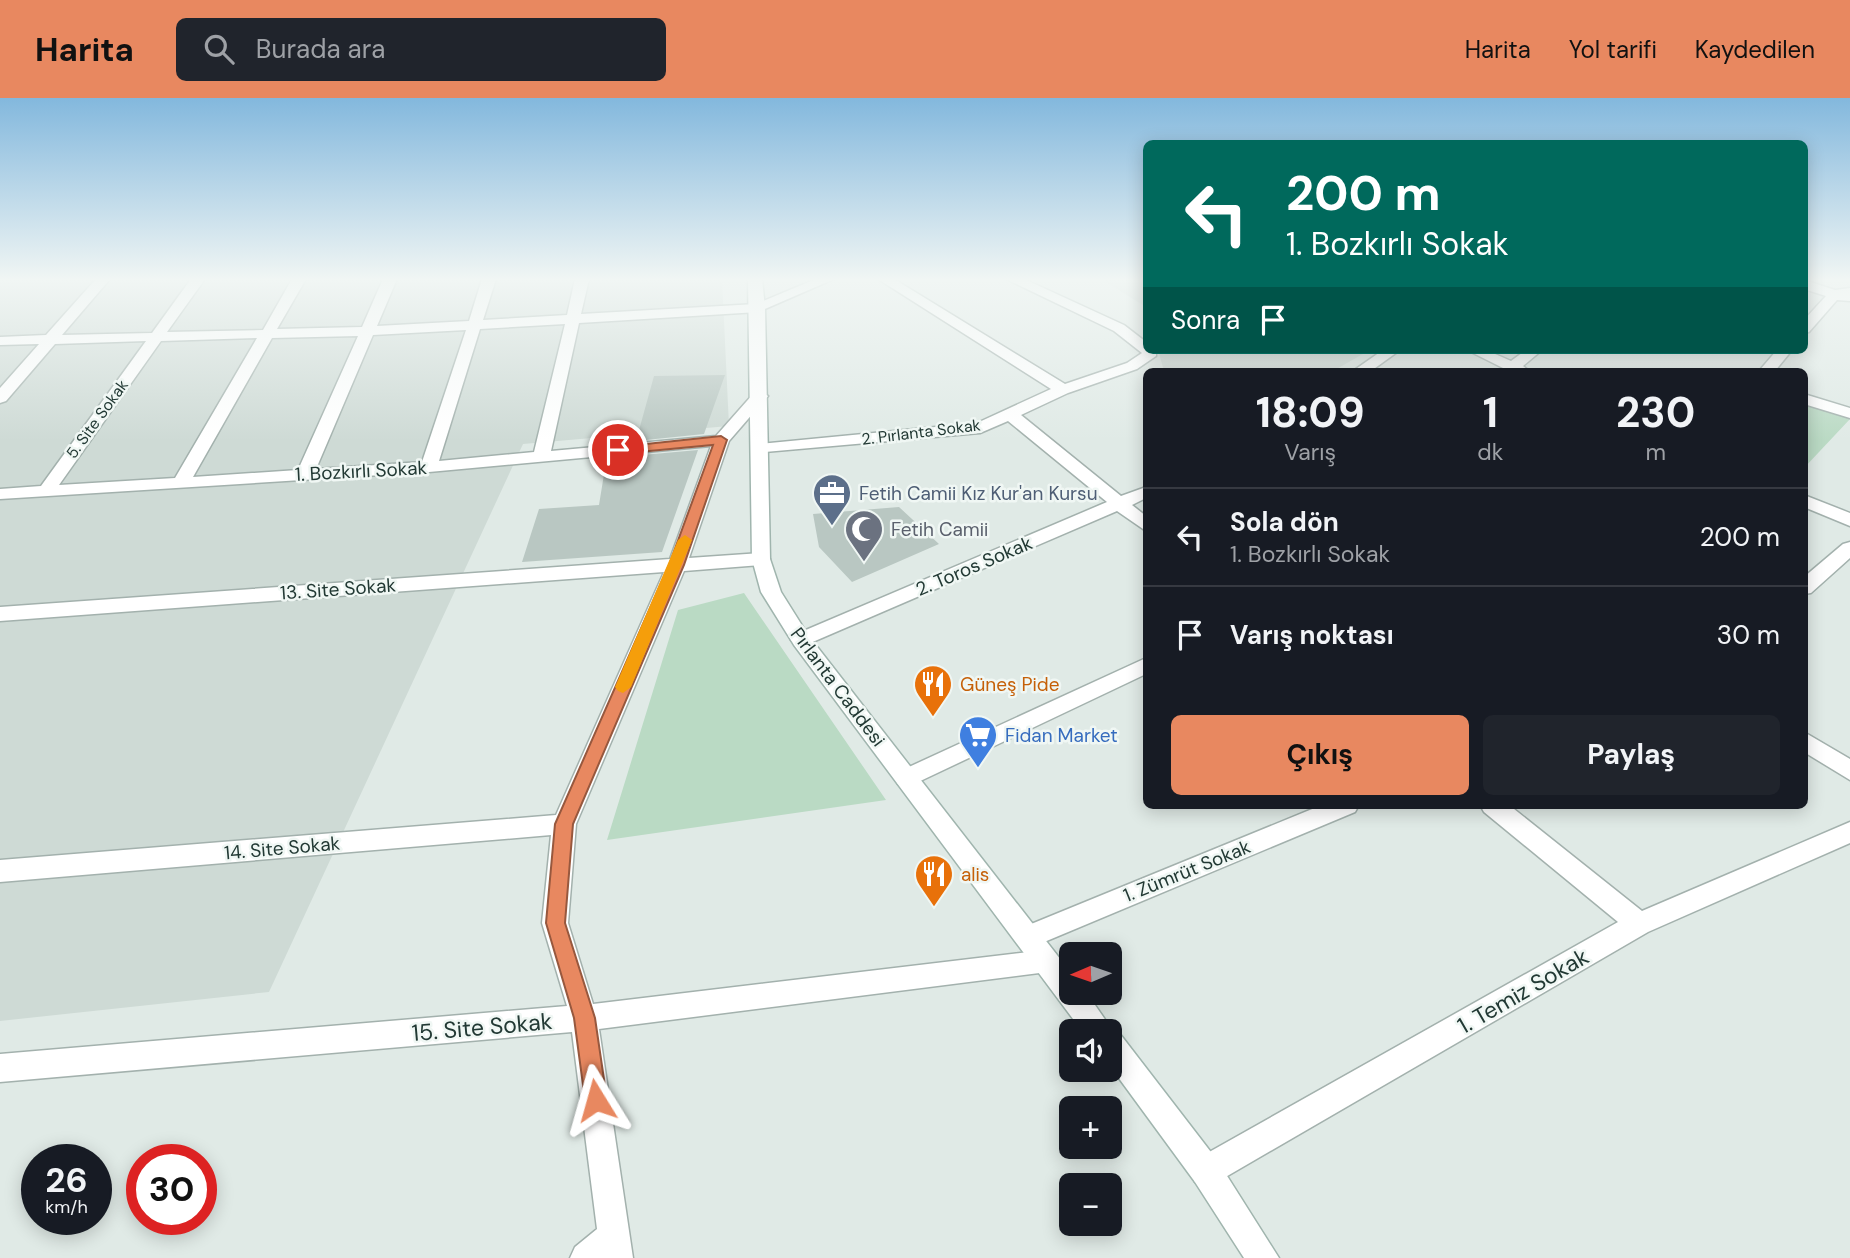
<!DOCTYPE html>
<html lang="tr">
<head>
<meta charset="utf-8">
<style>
	body { margin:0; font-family:"DM Sans",sans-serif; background:#20242c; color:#f1f3f6; height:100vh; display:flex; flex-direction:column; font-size:26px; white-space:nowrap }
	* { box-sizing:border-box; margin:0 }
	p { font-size:23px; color:#9ea1a6 }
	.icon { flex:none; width:38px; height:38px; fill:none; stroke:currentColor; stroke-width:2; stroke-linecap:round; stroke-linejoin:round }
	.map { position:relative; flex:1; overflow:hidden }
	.panel { position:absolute; left:1143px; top:270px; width:665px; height:441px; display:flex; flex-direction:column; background:#171b24; border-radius:10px; box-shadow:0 4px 18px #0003 }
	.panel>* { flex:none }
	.hud { position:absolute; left:1143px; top:42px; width:665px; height:214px; border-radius:10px; box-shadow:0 4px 18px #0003; background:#00695c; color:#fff; overflow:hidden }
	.needle { width:46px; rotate:268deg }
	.controls { position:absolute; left:1059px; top:844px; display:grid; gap:14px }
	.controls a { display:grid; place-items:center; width:63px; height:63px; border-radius:10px; background:#171b24; box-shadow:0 4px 18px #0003; font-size:35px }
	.speed { position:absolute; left:21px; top:1046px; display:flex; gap:14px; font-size:35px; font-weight:700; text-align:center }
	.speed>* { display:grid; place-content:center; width:91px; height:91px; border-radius:50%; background:#171b24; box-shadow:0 4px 18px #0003; line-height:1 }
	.speed small { font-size:18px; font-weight:400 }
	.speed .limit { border:10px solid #d22; background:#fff; color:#111 }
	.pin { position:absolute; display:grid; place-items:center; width:60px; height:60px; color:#fff; margin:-30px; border:4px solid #fff; border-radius:50%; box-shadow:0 2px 7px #0007 }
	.me { position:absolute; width:77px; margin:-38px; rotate:352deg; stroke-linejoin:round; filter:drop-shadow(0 0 5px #0008) }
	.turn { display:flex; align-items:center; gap:24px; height:147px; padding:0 28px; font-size:32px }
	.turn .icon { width:91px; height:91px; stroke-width:2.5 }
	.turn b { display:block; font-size:49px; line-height:60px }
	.then { display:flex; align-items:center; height:66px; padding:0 28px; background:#0003; gap:14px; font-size:26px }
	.eta { display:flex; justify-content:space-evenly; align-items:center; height:119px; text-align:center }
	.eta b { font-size:42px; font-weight:700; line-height:49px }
	.cta { display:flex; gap:14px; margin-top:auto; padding:14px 28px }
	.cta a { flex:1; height:80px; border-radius:10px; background:#e88860; color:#111; font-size:28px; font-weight:700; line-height:80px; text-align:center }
	.cta a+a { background:#20242c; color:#f1f3f6 }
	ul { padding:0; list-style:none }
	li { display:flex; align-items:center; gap:21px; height:98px; padding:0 28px; border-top:2px solid #363941 }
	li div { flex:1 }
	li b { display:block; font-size:26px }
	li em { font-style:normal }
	header { display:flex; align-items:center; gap:42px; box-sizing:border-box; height:98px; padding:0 35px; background:#e88860; color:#111 }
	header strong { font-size:33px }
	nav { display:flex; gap:38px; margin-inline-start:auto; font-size:24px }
	.search { width:490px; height:63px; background:#20242c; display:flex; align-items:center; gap:18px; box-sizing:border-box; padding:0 24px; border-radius:10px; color:#9ea1a6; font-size:26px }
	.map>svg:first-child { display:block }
	.built { fill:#cedad5 }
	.green { fill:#badac4 }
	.building { fill:#b9c7c2 }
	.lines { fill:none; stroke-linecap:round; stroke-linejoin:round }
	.street-casing { stroke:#a3b1ad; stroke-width:3 }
	.secondary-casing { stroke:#a0b5ae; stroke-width:3 }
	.street { fill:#fff; fill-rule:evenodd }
	.secondary { fill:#fff; fill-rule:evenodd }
	.route { fill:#e88860; stroke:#97583e; stroke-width:2 }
	.slow { fill:#f59e0b }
	.labels { text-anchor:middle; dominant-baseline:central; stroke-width:5; stroke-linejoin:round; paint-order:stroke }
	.far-street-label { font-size:16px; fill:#223934; stroke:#f0f7f4 }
	.street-label { font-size:19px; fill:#223934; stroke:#f0f7f4 }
	.service-label { font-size:19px; fill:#4e5e75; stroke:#f0f7f4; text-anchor:start }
	.worship-label { font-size:19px; fill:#5b616d; stroke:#f0f7f4; text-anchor:start }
	.food-label { font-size:19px; fill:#c56008; stroke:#f0f7f4; text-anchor:start }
	.shop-label { font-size:19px; fill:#366cbe; stroke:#f0f7f4; text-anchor:start }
	.near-street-label { font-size:23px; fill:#223934; stroke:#f0f7f4 }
</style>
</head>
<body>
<header>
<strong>Harita</strong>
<div class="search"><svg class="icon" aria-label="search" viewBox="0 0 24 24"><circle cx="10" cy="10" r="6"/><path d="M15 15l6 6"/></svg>Burada ara</div>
<nav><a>Harita</a><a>Yol tarifi</a><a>Kaydedilen</a></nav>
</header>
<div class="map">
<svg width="1850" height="1160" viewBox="0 0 1850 1160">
	<rect width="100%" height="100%" fill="#e0eae6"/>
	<!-- built -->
	<path class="built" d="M0,181H722L729,328L523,346L269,894L0,923Z
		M1113,181H1146V209L1104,183Z
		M1158,252H1370L1333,273H1164Z"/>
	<!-- green -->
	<path class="green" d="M1804,307L1850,321L1804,370Z
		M744,495L886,702L607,742L678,512Z"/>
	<!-- building -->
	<path class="building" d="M725,277L704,336L636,343L654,278Z
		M698,352L662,454L522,464L539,411L599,407L606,364L630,362L631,358Z
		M899,409L939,446L852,484L819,449L813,416Z"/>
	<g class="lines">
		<defs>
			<path id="street" d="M96,181H110L62,237L152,235L191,181H205L167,234L263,232L292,181H306L277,231L362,229L383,181H397L377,228L469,223L482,181H496L483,222L567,217L575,181H589L581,216L756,206L816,181H834L758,214L579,225L551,353L716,338L754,295L760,293L768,298L729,343L689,460L761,455L770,461L761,467L684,473L576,726L568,825L593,906L1046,852L1055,855L1059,864L1055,873L599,931L633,1160H570L575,1149L597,1131L572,934L0,984V956L567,908L542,825L551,737L0,784V762L556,717L664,474L0,523V509L670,461L711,348L429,374L0,401V391L41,388L146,243L55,246L6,303L0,305V290L39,246L0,247V239L46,237ZM565,226L534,354L439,363L480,231ZM466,232L422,364L316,371L373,237ZM358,238L298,372L193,379L272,240ZM257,240L175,380L59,387L161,243Z
				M878,181H894L1065,286L1127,265L1142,255L1114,233L1006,181H1024L1124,227L1146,244V252H1156V258L1137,271L1068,295L1021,317L1121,398L1146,389V400L1132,407L1146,418V433L1117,413L801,549L791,542L794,537L1107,404L1008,323L980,335L754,355L752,351L760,346L977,325L1051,291Z
				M1804,182L1835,192L1850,190V203L1837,202L1809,234L1804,235V222L1826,198L1804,191Z
				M1383,252H1400L1371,273H1353Z
				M1467,252H1486L1511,263L1526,252H1542L1523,268L1529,273H1509Z
				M1777,252H1792L1775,273H1759Z
				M1804,296L1850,310V320L1804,306Z
				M1804,397L1850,415V428L1804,409Z
				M1850,444V460L1811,495L1804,496V479L1843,446Z
				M1146,560V576L914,686L906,689L898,686L895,680L898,674Z
				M1804,634L1850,661V682L1804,654Z
				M1322,707H1359L1355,714L1037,847L1028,851L1019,847L1015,839L1019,831Z
				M1480,707H1509L1642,813L1850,724V745L1648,834L1217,1084L1206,1088L1195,1084L1191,1073L1195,1062L1618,824L1484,714Z"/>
			<path id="secondary" d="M748,181H762L765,210L770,461L781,494L808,537L1071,875V894H1086L1113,933L1120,936L1217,1062L1279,1160H1244L1195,1084L1110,968V933H1082L794,547L761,494L752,461Z"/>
		</defs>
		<!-- street casing -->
		<use href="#street" class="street-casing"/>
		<!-- secondary casing -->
		<use href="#secondary" class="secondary-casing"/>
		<!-- street -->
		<use href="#street" class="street"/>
		<!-- secondary -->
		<use href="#secondary" class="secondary"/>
	</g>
	<!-- sky -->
	<linearGradient id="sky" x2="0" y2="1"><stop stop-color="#83b8dd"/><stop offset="0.53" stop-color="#f1f6f4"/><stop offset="1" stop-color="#f1f6f4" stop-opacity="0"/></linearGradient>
	<rect width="1850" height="343" fill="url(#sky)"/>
	<!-- route -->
	<path class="route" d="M721,338L727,342L684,467L573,726L565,825L595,920L607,1002L603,1009L596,1013L588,1009L585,1002L574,920L546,825L555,726L669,467L713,347L618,356L612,352L618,349Z"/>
	<!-- slow -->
	<path class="slow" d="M685,437L692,442L631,589L623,595L618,593L615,589L678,442Z"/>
	<!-- icons -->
	<defs>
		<symbol id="office-pin" viewBox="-11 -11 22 30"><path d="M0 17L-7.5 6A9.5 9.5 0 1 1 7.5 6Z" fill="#5c6f8a" stroke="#f0f7f4"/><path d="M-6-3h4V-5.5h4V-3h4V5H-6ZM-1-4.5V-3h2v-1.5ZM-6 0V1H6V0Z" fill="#fff"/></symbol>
		<symbol id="mosque-pin" viewBox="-11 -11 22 30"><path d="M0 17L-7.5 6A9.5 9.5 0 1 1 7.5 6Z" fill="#6b7280" stroke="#f0f7f4"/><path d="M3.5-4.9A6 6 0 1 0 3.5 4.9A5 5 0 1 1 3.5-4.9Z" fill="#fff"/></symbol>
		<symbol id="restaurant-pin" viewBox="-11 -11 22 30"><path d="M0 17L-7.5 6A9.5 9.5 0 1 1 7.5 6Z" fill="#e8710a" stroke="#f0f7f4"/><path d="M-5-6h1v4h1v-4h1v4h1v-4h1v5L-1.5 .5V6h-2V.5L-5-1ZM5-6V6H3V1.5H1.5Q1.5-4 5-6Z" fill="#fff"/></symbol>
		<symbol id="supermarket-pin" viewBox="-11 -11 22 30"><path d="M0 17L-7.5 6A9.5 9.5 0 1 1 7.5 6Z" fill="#3f7fe0" stroke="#f0f7f4"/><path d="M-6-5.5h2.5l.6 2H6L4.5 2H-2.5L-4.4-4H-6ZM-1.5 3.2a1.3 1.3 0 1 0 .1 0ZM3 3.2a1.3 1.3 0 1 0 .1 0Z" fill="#fff"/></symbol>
	</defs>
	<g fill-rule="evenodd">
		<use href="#office-pin" x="810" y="373" width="44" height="60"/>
		<use href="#mosque-pin" x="842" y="409" width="44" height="60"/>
		<use href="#restaurant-pin" x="911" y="564" width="44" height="60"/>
		<use href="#supermarket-pin" x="956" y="615" width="44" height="60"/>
		<use href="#restaurant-pin" x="912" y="754" width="44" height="60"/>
	</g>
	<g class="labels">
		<!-- far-street labels -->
		<g class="far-street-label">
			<text transform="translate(97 321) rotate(-54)">5. Site Sokak</text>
			<text transform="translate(921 334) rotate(-7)">2. Pırlanta Sokak</text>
		</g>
		<!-- street labels -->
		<g class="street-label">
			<text transform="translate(361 373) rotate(-3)">1. Bozkırlı Sokak</text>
			<text transform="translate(974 468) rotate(-23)">2. Toros Sokak</text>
			<text transform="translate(338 491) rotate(-4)">13. Site Sokak</text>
			<text transform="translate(838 589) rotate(53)">Pırlanta Caddesi</text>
			<text transform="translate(282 750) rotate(-5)">14. Site Sokak</text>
			<text transform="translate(1187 773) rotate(-22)">1. Zümrüt Sokak</text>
		</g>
		<!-- service labels -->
		<g class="service-label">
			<text x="859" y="395">Fetih Camii Kız Kur'an Kursu</text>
		</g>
		<!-- worship labels -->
		<g class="worship-label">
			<text x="891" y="431">Fetih Camii</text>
		</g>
		<!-- food labels -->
		<g class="food-label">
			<text x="960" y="586">Güneş Pide</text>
			<text x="961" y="776">alis</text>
		</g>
		<!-- shop labels -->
		<g class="shop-label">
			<text x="1005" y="637">Fidan Market</text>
		</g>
		<!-- near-street labels -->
		<g class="near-street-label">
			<text transform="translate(1523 893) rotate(-30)">1. Temiz Sokak</text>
			<text transform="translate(482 929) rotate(-5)">15. Site Sokak</text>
		</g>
	</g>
</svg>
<div class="controls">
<a><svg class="needle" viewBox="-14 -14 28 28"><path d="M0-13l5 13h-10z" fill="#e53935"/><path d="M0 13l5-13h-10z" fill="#9ea1a6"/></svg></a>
<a><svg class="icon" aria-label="sound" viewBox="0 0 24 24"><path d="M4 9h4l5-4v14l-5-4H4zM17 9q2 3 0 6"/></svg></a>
<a>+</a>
<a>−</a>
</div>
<div class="speed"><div>26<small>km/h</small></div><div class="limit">30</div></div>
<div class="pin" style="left:618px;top:352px;background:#d93025"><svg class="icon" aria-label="arrive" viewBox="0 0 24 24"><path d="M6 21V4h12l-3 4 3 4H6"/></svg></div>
<svg class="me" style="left:596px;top:1002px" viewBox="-20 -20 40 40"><path d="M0-17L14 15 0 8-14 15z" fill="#e88860" stroke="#fff" stroke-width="4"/></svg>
<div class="hud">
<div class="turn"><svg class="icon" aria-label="left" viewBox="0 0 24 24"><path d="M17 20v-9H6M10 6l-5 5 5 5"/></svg><div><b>200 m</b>1. Bozkırlı Sokak</div></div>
<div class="then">Sonra<svg class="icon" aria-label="arrive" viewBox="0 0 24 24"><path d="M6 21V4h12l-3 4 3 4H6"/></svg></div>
</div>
<section class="panel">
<div class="eta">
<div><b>18:09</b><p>Varış</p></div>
<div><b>1</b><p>dk</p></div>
<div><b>230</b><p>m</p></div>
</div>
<ul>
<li><svg class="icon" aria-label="left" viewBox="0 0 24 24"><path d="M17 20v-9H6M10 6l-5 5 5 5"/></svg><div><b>Sola dön</b><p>1. Bozkırlı Sokak</p></div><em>200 m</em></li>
<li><svg class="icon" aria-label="arrive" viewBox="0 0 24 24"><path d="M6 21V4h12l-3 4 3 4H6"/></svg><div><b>Varış noktası</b></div><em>30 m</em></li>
</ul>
<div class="cta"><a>Çıkış</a><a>Paylaş</a></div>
</section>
</div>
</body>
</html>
